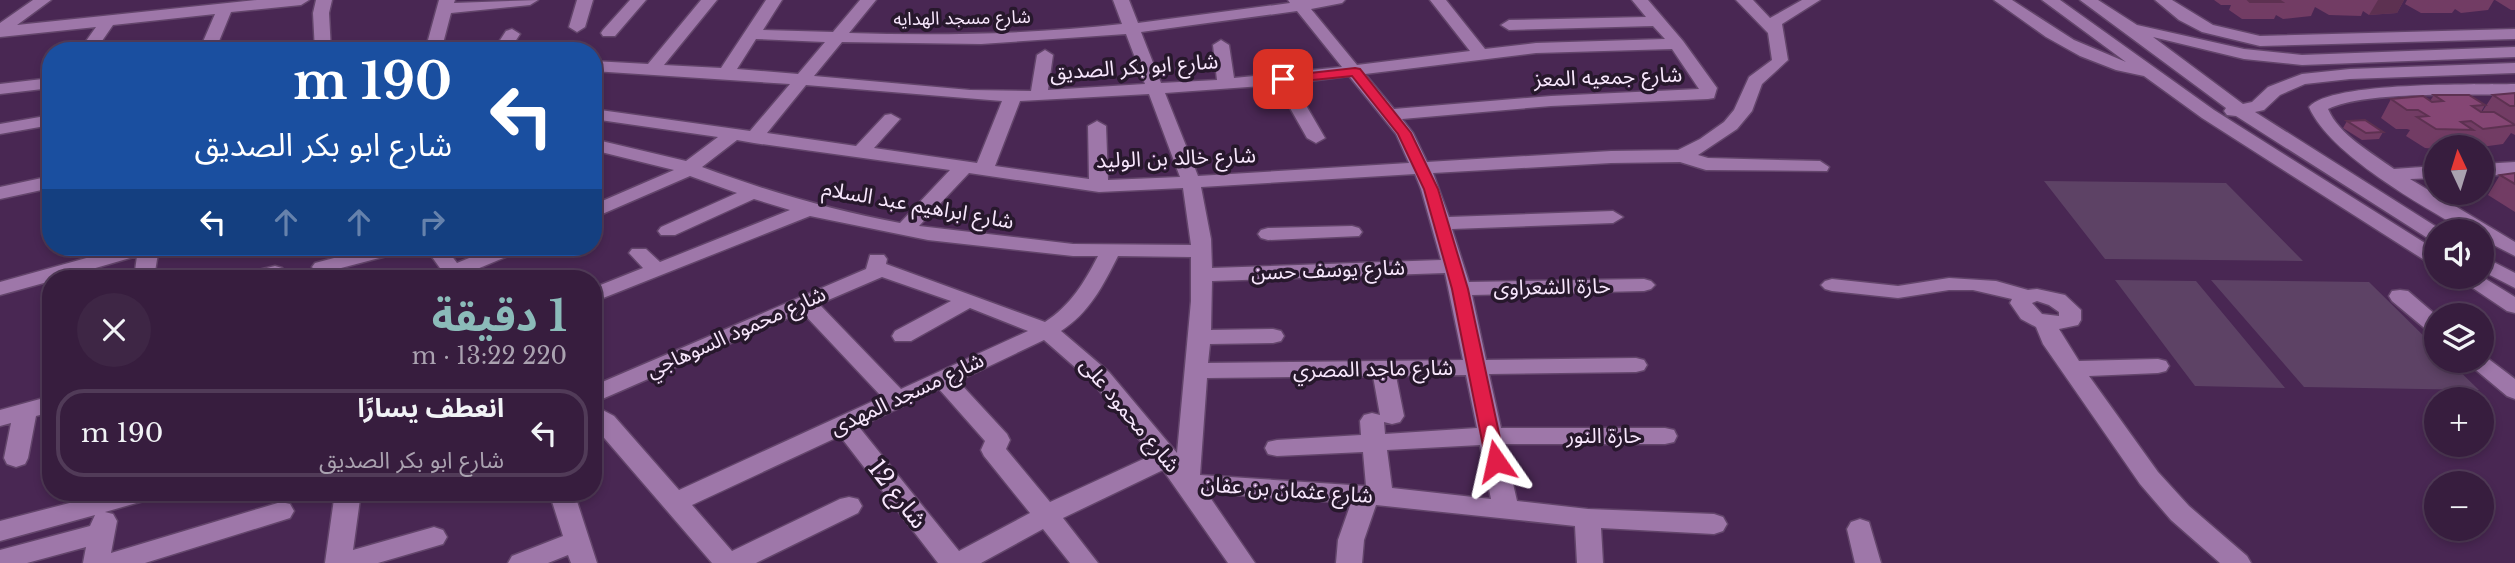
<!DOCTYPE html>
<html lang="ar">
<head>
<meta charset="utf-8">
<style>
	body { margin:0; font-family:"Libre Baskerville","Noto Sans Arabic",serif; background:#3e2645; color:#f1f3f6; direction:rtl; height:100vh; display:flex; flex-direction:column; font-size:26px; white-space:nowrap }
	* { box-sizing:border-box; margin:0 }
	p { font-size:23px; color:#aaa2b0 }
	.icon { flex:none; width:38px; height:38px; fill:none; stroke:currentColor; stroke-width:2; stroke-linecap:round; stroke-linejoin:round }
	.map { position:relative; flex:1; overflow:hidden; direction:ltr }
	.drawer { position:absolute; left:42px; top:270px; width:560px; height:231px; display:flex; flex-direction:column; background:#371d3e; border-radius:28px; box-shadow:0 4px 10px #0003,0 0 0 2px #513b58; direction:rtl }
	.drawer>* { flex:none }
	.banner { position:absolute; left:42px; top:42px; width:560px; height:214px; border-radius:28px; box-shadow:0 4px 10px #0003,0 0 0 2px #513b58; direction:rtl; background:#1a4fa0; color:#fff; overflow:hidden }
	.needle { width:46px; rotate:356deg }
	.fabs { position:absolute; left:2424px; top:135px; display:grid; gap:14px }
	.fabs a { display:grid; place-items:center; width:70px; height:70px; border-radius:50%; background:#371d3e; box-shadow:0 4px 10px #0003,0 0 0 2px #513b58; font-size:35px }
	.pin { position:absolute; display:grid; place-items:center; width:60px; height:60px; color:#fff; margin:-30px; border-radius:14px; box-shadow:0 4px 10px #0006 }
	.me { position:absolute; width:77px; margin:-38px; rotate:349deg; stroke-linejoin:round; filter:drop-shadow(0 0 5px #0008) }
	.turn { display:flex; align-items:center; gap:24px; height:147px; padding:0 35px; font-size:32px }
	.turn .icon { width:91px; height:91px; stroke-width:2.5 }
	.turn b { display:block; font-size:49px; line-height:60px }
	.lanes { display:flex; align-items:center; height:66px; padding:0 35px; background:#0003; justify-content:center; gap:35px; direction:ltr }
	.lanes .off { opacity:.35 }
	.round { display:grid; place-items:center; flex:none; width:74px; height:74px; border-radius:37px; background:#3e2645 }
	.summary { display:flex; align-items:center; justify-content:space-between; height:119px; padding:0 35px }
	h1 { font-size:42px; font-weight:700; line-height:52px; color:#8bbbb9 }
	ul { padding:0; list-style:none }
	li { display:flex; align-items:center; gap:21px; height:88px; margin:0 14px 10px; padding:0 21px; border:4px solid #513b58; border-radius:28px }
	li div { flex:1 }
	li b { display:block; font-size:26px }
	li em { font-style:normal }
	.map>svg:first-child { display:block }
	.green { fill:#5d4265 }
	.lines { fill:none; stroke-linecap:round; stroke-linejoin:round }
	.minor-casing { stroke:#63456b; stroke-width:3 }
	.minor { fill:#9e77a9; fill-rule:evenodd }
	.wall { fill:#723c64 }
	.shaded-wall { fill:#5d3151 }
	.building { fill:#854674; stroke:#5d3151; stroke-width:2 }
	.route { fill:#e11d48; stroke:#92132f; stroke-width:2 }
	.labels { text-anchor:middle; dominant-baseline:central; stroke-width:7; stroke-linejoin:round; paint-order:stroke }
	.far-street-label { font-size:18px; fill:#f8e7fd; stroke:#27182c }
	.street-label { font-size:21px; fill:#f8e7fd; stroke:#27182c }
	.near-street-label { font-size:24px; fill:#f8e7fd; stroke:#27182c }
</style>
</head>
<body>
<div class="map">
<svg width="2515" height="563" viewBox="0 0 2515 563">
	<rect width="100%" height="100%" fill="#492753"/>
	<!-- green -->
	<path class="green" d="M2044,181L2226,183L2303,261L2105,259Z
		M2115,280L2196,281L2285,388L2195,386Z
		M2211,280L2369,282L2436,348V360L2449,361L2479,390L2304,387Z"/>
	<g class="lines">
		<defs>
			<path id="minor" d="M33,0H51L17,25L257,0H309L301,5L231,12L215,51H199L215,14L113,25L95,51H79L96,27L0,37V23Z
				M316,0H332L329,13L331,51H315L313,13Z
				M439,0H455L454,3L538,0L530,5L451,13L441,51H425Z
				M577,0H593L585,27L577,32L569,27Z
				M630,0H646L615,36H603L601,33L603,30Z
				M701,0H717L664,65L721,68L766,0H782L763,30L833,32L860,0H876L849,33C941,36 1032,34 1122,24L1113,0H1129L1138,23L1290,3L1288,0H1345L1342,3L1311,9L1357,65L1470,51L1430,0H1446L1485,49L1536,43L1665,39L1653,26L1509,30L1501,25L1509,20L1646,17L1632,0H1648L1683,41L1717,88L1714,98L1708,99L1551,106L1402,119L1413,133L1427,162L1611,151L1678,150L1700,139L1724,122L1734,110L1749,77L1772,60L1768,33L1736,0H1753L1770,18L1802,0H1820L1782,24L1788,60L1762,84L1752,111L1737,129L1698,155L1708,158L1820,161L1829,167L1827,171L1706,170L1680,162L1611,163L1433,173L1449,217L1613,211L1623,217L1613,223L1452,229L1469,282L1644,279L1651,281L1655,285L1651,289L1644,291L1472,295L1486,360L1636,358L1644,360L1647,365L1644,370L1636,372L1489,374L1501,428H1665L1674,430L1677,436L1674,442L1665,444H1504L1517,501L1588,509L1714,514L1723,517L1727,524L1723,531L1714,534L1601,528L1603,563H1577L1575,526L1376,505L1364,540L1362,563H1336L1338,540L1351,503L1207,493L1255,563H1228L1163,470L1063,518L1098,563H1070L1043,529L981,563H938L840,436L692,505L732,551L840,499L849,497L858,499L862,506L858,513L756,563H712L593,425V405L614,416L679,490L882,397L802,312L593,403V386L866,269L870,255H884L887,259L886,264L1045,322C1071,305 1084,283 1098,256H1073L928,240L810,216L593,302V288L643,268L629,253L632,249H646L660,262L790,210L754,199L675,235H661L658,231L661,227L737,193L690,176L593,218V205L674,170L593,150V139L686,161L718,137L593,119V109L750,131L790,84L593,71V61L648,64ZM1297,11L1342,67L1234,78L1229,45L1221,40L1213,45L1217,80L1161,83L1141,32ZM1126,34L1145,84L1048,90L1053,55L1045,50L1037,55L1031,91L970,90L814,76L842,42L981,44ZM756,39L825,42L798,74L737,69ZM1672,49L1699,89L1551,96L1394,109L1365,74L1536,53ZM1349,76L1396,134L1409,163L1198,176L1165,93L1277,85L1307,138L1316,143L1325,138L1293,83ZM806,85L1002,101L977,163L874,148L900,119L891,114L885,115L856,146L767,133ZM1149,94L1180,177L1108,180L1106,126L1097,121L1088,126L1089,179L995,166L1020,101ZM737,140L754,143L950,170L900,223C831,210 767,191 702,167ZM969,173L1099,192L1183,188L1191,245L1073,244L919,226ZM1415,174L1421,189L1441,260L1212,268L1211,239L1201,187ZM1118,256L1191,257V301L1177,453L1109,372L1061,331C1089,313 1103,286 1118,256ZM1445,273L1463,360L1208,363L1210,344L1273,343L1281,341L1284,336L1281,331L1273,329L1211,330L1212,281ZM882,277L951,301L895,331L892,336L895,341H911L970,308L1028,331L901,389L819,304ZM1044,340L1093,383L1152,455L1050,502L1006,449L1010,440L1007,434L958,381ZM1466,375L1477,428L1385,434L1384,422L1392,424L1400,422L1404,416L1396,376ZM1373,376L1380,415L1372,413L1364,415L1360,421L1361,435L1277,440L1268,442L1265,448L1268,454L1277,456L1363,452L1366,486L1200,475L1207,378ZM939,389L985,441L981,450L984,456L1030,513L959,551L859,427ZM1480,445L1491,499L1392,488L1387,450Z
				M1994,0H2012L2074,40L2126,62L2042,0H2060L2214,110L2436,250V265L2429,263L2202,118L2144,76L2116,70L2080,56L2046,37Z
				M2080,0H2098L2137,25L2244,49L2302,55L2515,47V57L2302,65L2244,59L2153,37L2243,104L2252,102L2268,87L2302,74L2350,69L2515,63V73L2350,79L2305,84L2280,95L2264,110L2255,112L2443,231H2436V241L2429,239L2236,116L2227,115L2224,111L2226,108Z
				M2155,0H2172L2213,25L2260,36L2515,29V39L2260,46L2202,32L2179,20Z
				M512,29L520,34L509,51H493L506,31Z
				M51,78V88L0,94V84Z
				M2515,84V94C2468,96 2368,90 2328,109C2339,135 2372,153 2394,169L2436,166V178L2410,179L2515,242V256L2482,239V231H2466C2422,206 2329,154 2309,107C2331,81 2477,85 2515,84Z
				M51,115V125L0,134V124Z
				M2515,162V174L2482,176V164Z
				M51,176V188L0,199V187Z
				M1352,226L1359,228L1362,232L1359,236L1268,240L1261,238L1258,234L1261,230L1268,228Z
				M126,247H159L154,278H134L137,256L61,278H51V281L0,295V282Z
				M376,247H409L406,251L322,273L315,271L312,267L315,263Z
				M425,247H445L457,263L496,247H523L520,251L465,274L467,278H447Z
				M2482,256L2515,273V288L2482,271Z
				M275,266L282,268L285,272L282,276L239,278L242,274Z
				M2455,276H2481L2515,297V313L2507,311Z
				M1949,278L1996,281L2028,290L2037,289L2065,295L2081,310V320L2078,325L2059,329L2079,361L2158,359L2166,361L2169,366L2166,371L2158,373L2089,376L2158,472L2189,506L2247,556L2251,563H2220L2171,520L2140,484L2043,344L2036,327L2021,319L2010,303L2012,299L1973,290H1949L1898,298L1832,291L1825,289L1821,285L1825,281L1832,279L1898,286ZM2037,301L2049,305L2059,312V316L2042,314L2032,303Z
				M2400,290L2408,291L2436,315V333L2428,331L2392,301L2389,296L2392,291Z
				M2482,354L2515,379V399L2507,396L2470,365L2467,360H2482Z
				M51,396V412L36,416L28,458L25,464L16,467L7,464L4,458L11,423L0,426V410Z
				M112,492H158L154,498L105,512L113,514L117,521L111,553L281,502L290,504L294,511L290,518L145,563H83L86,547L27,563H0V550L90,526L95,515L0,541V521Z
				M335,492H361L353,550L434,527L443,530L447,537L443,544L378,563H325Z
				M549,492H574L597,563H571L568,555L548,563H508L512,556L563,536Z
				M1860,519L1869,522L1881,563H1855L1847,529L1851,522Z"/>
		</defs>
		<!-- minor casing -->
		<use href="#minor" class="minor-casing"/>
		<!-- minor -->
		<use href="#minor" class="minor"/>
	</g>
	<!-- wall -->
	<path class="wall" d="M2214,0H2404L2397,13L2369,15L2363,11L2361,16L2329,15L2315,7L2311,16L2283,19L2276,15L2274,19H2242L2229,10L2231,5H2221Z
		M2407,0H2494L2488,10L2461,13L2455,9L2452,13H2421L2405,4Z
		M2495,0H2515V10H2511Z
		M2515,93V135L2511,133L2503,144L2481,147H2470L2465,144L2462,147H2436V149L2425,148L2406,136L2410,130L2407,129H2396L2381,118L2391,99L2430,101L2434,95L2485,105L2481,112H2482L2493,95Z
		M2347,121L2383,132L2379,139L2362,140L2343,128Z
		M2515,173V212L2488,195L2500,175Z"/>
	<!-- shaded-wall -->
	<path class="shaded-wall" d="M2378,0H2404L2397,13L2369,15Z"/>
	<!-- building -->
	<path class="building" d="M2248,0H2279L2282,2H2250Z
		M2515,93V106H2510L2493,95Z
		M2434,95H2469L2485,105L2472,106L2481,112H2494L2515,125L2483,129L2471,121L2461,122L2473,130L2436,129L2417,117L2428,116L2418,110H2407L2391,99L2423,96L2432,102L2443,101Z
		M2365,120L2383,132L2366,133L2347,121Z
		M2515,173V184L2500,175Z"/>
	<!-- route -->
	<path class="route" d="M1355,68L1360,69L1411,133L1438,189L1468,289L1505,461L1502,466H1489L1486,461L1452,289L1424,189L1398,134L1352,76L1283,83L1276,79L1283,76Z"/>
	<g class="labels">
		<!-- far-street labels -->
		<g class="far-street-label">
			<text transform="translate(962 18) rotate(-1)">شارع مسجد الهدايه</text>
		</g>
		<!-- street labels -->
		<g class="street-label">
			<text transform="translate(1134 67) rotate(-4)">شارع ابو بكر الصديق</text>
			<text transform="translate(1608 77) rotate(-2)">شارع جمعيه المعز</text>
			<text transform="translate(1176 158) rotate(-2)">شارع خالد بن الوليد</text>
			<text transform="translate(918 205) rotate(10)">شارع ابراهيم عبد السلام</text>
			<text transform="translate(1328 270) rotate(-2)">شارع يوسف حسن</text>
			<text transform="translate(1552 287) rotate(-1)">حارة الشعراوى</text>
			<text transform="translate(736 332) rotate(-24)">شارع محمود السوهاجي</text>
			<text transform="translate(1373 369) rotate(-1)">شارع ماجد المصري</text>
			<text transform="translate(907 394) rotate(-25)">شارع مسجد المهدى</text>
			<text transform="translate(1130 415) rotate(50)">شارع محمود على</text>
			<text x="1604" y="436">حارة النور</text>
			<text transform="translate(1287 490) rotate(4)">شارع عثمان بن عفان</text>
		</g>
		<!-- near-street labels -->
		<g class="near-street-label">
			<text transform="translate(898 494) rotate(52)">شارع 12</text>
		</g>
	</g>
</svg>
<div class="fabs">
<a><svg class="needle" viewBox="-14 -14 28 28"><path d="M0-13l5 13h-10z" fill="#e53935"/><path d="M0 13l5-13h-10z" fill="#aaa2b0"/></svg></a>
<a><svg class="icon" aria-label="sound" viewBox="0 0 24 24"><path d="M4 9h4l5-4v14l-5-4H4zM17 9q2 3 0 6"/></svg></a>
<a><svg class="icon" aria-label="layers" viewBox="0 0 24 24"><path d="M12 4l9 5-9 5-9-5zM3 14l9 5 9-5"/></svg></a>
<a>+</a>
<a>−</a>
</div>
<div class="pin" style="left:1283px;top:79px;background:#d93025"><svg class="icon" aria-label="arrive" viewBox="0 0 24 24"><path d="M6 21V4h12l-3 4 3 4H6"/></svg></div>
<svg class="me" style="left:1496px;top:461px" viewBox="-20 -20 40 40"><path d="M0-17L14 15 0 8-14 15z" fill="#e11d48" stroke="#fff" stroke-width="4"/></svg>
<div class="banner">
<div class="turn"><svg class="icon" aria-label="left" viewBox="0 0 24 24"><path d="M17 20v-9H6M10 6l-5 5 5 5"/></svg><div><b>190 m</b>شارع ابو بكر الصديق</div></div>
<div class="lanes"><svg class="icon" aria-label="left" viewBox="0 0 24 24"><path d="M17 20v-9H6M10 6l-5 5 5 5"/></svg><svg class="icon off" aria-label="ahead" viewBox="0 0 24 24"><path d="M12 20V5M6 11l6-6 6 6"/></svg><svg class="icon off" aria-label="ahead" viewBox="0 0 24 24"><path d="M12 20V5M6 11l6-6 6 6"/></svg><svg class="icon off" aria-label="right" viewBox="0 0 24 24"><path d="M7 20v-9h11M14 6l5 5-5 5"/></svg></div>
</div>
<section class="drawer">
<div class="summary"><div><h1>1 دقيقة</h1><p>220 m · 13:22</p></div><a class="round"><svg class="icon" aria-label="close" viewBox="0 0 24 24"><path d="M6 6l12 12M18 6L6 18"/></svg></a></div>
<ul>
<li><svg class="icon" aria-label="left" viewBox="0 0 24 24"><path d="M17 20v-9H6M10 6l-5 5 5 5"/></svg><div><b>انعطف يسارًا</b><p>شارع ابو بكر الصديق</p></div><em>190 m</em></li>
</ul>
</section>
</div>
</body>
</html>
